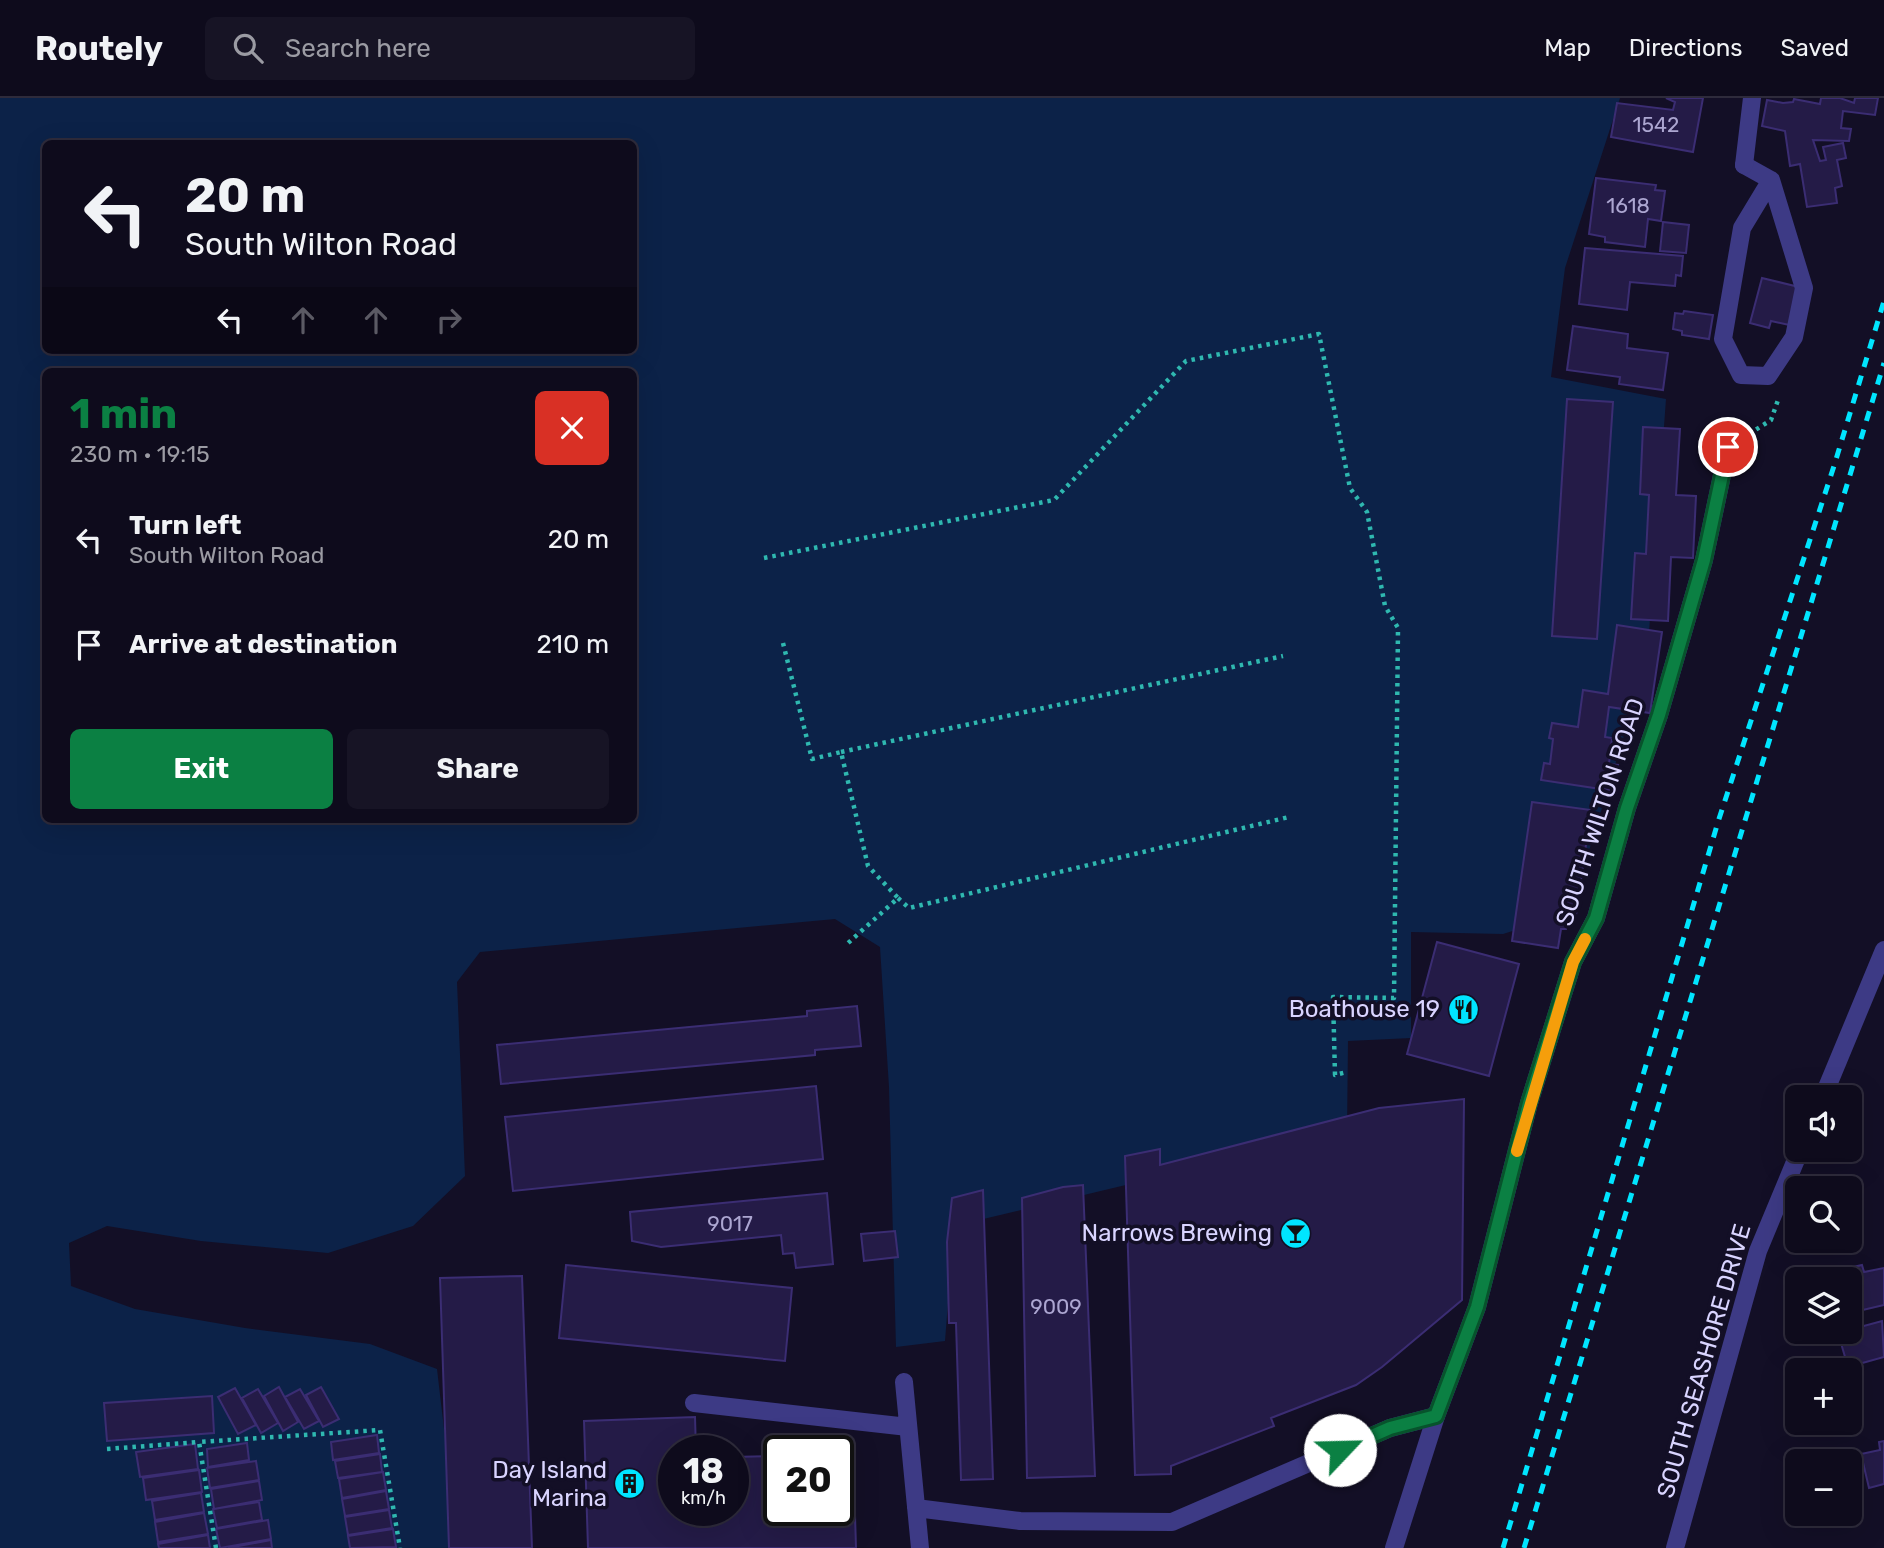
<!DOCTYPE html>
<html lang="en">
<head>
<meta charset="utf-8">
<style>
	body { margin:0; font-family:Rubik,sans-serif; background:#171425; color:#f1f3f6; height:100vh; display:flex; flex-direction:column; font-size:26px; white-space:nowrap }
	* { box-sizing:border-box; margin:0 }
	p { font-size:23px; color:#9b9ba3 }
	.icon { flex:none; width:38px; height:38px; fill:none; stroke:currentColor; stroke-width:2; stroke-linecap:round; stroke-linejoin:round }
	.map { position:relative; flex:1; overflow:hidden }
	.details { position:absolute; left:42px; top:270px; width:595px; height:455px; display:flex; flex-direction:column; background:#0e0b1c; border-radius:10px; box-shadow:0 7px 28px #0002,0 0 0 2px #2e2b3b }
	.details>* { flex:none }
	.hud { position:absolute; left:42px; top:42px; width:595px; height:214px; border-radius:10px; box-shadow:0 7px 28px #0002,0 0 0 2px #2e2b3b; background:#0e0b1c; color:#f1f3f6; overflow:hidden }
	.buttons { position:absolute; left:1785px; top:987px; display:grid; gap:14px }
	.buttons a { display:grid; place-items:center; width:77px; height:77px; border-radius:10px; background:#0e0b1c; box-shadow:0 7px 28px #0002,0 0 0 2px #2e2b3b; font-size:35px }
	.speed { position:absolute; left:658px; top:1337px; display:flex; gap:14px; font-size:35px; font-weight:700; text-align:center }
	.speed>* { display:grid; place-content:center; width:91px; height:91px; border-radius:50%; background:#0e0b1c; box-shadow:0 7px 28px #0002,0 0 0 2px #2e2b3b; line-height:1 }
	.speed small { font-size:18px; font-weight:400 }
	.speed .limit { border:4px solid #111; border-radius:10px; background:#fff; color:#111 }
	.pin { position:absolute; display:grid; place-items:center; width:60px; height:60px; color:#fff; margin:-30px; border:4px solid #fff; border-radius:50%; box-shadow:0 2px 7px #0007 }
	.me { position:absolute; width:77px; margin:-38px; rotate:66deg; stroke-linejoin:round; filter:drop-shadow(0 0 5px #0008) }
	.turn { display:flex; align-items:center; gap:24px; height:147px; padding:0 28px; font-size:32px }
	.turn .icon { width:91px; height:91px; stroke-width:2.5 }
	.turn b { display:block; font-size:49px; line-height:60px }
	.lanes { display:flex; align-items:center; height:66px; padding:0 28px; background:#0003; justify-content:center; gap:35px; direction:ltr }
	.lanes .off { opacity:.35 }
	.round { display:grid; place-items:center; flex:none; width:74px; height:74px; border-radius:10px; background:#171425 }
	.overview { display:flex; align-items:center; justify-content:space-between; height:119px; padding:0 28px }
	h1 { font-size:42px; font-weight:700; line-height:52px; color:#0b8043 }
	.primary-button { display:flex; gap:14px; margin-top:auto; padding:14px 28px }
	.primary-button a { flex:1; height:80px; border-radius:10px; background:#0b8043; color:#fff; font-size:28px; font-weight:700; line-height:80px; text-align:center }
	.primary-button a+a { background:#171425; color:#f1f3f6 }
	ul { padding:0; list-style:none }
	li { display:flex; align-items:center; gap:21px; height:105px; padding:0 28px }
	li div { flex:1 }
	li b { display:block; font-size:26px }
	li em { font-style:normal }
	header { display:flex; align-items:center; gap:42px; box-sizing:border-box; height:98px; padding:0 35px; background:#0e0b1c; border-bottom:2px solid #2e2b3b }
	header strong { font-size:33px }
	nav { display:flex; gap:38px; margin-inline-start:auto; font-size:24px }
	.search { width:490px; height:63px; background:#171425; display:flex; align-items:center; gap:18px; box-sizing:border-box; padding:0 24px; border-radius:10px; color:#9b9ba3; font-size:26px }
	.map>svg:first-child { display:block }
	.water { fill:#0c2248; fill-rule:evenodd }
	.building { fill:#241b47; stroke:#3b2d73; stroke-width:2 }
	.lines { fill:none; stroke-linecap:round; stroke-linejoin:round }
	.path { stroke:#2fb8b0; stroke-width:4.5; stroke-dasharray:3.5 5; stroke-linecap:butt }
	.lane { stroke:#3d3a85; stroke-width:18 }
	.street { stroke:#3d3a85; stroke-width:18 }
	.rail { stroke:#00e5ff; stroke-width:5; stroke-dasharray:10 9; stroke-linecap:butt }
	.route-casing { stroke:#07532c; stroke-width:18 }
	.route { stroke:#0b8043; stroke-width:12 }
	.slow { stroke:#f59e0b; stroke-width:12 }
	.labels { text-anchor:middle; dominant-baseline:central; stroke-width:7; stroke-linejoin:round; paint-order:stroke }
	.number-label { font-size:21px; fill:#aca6d1 }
	.street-label { font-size:24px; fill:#d9d4ff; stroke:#130f26 }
	.poi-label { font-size:24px; fill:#d9d4ff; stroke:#130f26; text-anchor:end }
</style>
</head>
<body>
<header>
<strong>Routely</strong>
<div class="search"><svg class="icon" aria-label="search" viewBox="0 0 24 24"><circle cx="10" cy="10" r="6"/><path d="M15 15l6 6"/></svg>Search here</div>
<nav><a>Map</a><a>Directions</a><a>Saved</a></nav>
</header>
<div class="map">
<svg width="1884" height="1450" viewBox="0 0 1884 1450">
	<rect width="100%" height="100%" fill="#130f26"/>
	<!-- water -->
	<path class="water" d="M0,0H1620L1565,170L1551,279L1666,301L1647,562L1570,815L1503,836L1411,834V940L1348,943L1347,1034L954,1128L945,1243L896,1249L889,989L880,849L835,821L480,854L457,884L465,1078L413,1128L328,1155L201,1143L107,1128L69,1145L71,1188L135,1211L245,1230L370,1246L437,1271L458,1450H0ZM46,46H634V252H46ZM46,273H634V721H46Z"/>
	<!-- building -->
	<path class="building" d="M1666,0H1703L1693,54L1611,39L1617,5L1673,12L1675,4Z
		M1821,0H1840L1854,5L1855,0H1878L1875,17L1843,13L1841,30L1851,31L1849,43L1813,42L1820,63L1826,62L1823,49L1843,45L1846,60L1837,62L1842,88L1835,90L1837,105L1807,109L1800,66L1790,68L1785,33L1762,28L1767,2L1783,5L1793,4L1794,1L1820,6Z
		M1596,80L1656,87L1655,92L1665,93L1661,123L1648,121L1645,149L1605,144V139L1589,136Z
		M1663,124L1689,127L1686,155L1660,153Z
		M1585,150L1683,158L1681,178L1676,177L1675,188L1630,184L1627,212L1579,206Z
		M1762,180L1803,190L1794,228L1771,223L1769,230L1750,225Z
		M1684,213L1713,217L1709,241L1682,237V233L1673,231L1675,215L1683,216Z
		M1573,228L1628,236L1627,250L1668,255L1663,292L1619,286L1620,279L1567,272Z
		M1567,301L1613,304L1597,541L1552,538Z
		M1643,329L1680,331L1676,397L1696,398L1693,460L1671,459L1668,523L1631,521L1635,455L1646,456L1649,397L1640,396Z
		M1617,527L1662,534L1650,615L1609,609L1605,639L1612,640L1609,666L1618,667L1614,693L1541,682L1544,665L1550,666L1553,641L1549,640L1552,625L1578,629L1583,592L1608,596Z
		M1532,704L1591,712L1575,824L1568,822L1566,831H1561L1558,850L1512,843Z
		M1437,844L1519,866L1489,978L1407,956Z
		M857,908L861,948L815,952V957L501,986L497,947L807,918V913Z
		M816,988L823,1061L513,1093L505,1019Z
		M1464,1001L1462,1202L1382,1269L1356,1287L1271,1320L1274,1328L1171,1368V1376L1135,1377L1125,1058L1160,1051V1067L1379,1010Z
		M1083,1087L1095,1378L1027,1380L1022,1100L1063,1089Z
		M983,1092L993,1381L961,1382L956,1225H949L947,1144L952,1100Z
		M827,1095L833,1166L796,1170L794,1155L783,1156L781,1137L661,1149L632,1143L630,1114Z
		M895,1133L898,1159L864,1163L861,1136Z
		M566,1167L792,1190L785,1263L559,1240Z
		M1862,1167L1864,1174L1884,1170V1207L1850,1215V1181H1814L1813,1178Z
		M522,1178L532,1450H449L440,1180Z
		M1882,1223L1884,1259L1848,1269L1838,1235Z
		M279,1289L298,1324L283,1333L264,1298Z
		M321,1289L339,1321L323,1329L306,1297Z
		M235,1290L256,1327L238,1336L218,1299Z
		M258,1291L278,1325L261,1335L242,1300Z
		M300,1291L319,1323L304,1331L285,1299Z
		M212,1298L214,1335L107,1343L104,1305Z
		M695,1319L696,1353H674V1412H733V1359L779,1358V1412H838V1353L794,1352L853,1350L856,1450H588L584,1323Z
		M377,1337L379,1355L333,1362L331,1344Z
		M1884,1343V1386L1869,1390L1861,1356L1880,1352L1879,1344Z
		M247,1345L249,1362L208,1369L207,1351Z
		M195,1346L198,1371L140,1379L136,1354Z
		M380,1356L382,1374L338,1380L335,1363Z
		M256,1363L259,1382L210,1390L207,1370Z
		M199,1372L202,1394L146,1402L143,1380Z
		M383,1374L386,1392L342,1400L339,1381Z
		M259,1383L262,1402L214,1411L211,1391Z
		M386,1393L389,1411L345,1418L342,1401Z
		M201,1395L204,1414L155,1422L152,1403Z
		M259,1404L262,1422L217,1430L213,1411Z
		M389,1412L392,1430L348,1437L345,1419Z
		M204,1415L208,1436L158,1444L155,1424Z
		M268,1422L271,1441L220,1450L216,1431Z
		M393,1431L396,1449L350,1450L348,1438Z
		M208,1437L210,1450H159L158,1446Z
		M271,1442L272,1450H228Z"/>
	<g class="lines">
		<!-- path -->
		<path class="path" d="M1749,336L1771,322L1778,302
			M764,460L1054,402L1186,263L1319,236L1350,390L1367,414L1385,508L1398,530L1394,900L1333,899L1335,977L1347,974
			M783,545L812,661L841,654L868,768L898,800L847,846
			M841,654L1283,558
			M898,800L909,810L1289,719
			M107,1351L199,1344
			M216,1450L199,1344L380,1332L400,1450"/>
		<!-- lane -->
		<path class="lane" d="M1744,67L1771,82L1804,190L1794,239L1768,278L1741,277L1723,241L1742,130L1771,82
			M904,1284L920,1450
			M694,1305L908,1329
			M916,1410L1020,1423L1172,1424L1390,1330L1436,1318"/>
		<!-- street -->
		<path class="street" d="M1744,67L1752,0
			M1823,999L1884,852
			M1394,1450L1436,1318L1477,1209L1529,1005L1573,864L1596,820L1627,710L1659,617L1704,462L1728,349
			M1675,1450L1758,1153L1800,1052"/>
		<!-- rail -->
		<path class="rail" d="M1503,1450L1718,724L1834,368L1884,203
			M1524,1450L1884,265"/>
	</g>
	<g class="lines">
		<defs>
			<path id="route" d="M1340,1352L1390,1330L1436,1318L1477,1209L1529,1005L1573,864L1596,820L1627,710L1659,617L1704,462L1728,349"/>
		</defs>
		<!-- route casing -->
		<use href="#route" class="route-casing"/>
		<!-- route -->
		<use href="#route" class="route"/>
		<!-- slow -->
		<path class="slow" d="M1517,1053L1573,864L1585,841"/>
	</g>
	<!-- icons -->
	<defs>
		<symbol id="restaurant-disc" viewBox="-11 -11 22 22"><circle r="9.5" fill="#00e5ff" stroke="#130f26"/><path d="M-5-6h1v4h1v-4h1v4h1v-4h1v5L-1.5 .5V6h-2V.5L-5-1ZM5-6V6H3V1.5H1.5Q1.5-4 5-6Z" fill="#111"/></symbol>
		<symbol id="bar-disc" viewBox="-11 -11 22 22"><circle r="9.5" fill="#00e5ff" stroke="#130f26"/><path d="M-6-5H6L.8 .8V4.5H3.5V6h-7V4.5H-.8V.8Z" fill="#111"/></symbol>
		<symbol id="building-disc" viewBox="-11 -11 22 22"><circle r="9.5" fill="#00e5ff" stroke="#130f26"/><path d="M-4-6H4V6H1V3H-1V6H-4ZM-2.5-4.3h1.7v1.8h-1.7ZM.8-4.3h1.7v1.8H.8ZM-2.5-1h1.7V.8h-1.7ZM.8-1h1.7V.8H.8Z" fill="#111"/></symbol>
	</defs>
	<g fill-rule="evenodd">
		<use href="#restaurant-disc" x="1446" y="894" width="35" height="35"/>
		<use href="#bar-disc" x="1278" y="1118" width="35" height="35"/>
		<use href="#building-disc" x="612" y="1368" width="35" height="35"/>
	</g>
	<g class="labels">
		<!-- number labels -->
		<g class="number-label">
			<text x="1656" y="26">1542</text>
			<text x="1628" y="107">1618</text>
			<text x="730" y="1125">9017</text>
			<text x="1056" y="1208">9009</text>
		</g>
		<!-- street labels -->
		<g class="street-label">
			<text transform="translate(1600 714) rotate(-72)">SOUTH WILTON ROAD</text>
			<text transform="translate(1704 1263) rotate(-74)">SOUTH SEASHORE DRIVE</text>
		</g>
		<!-- poi labels -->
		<g class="poi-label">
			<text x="1440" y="911">Boathouse 19</text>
			<text x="1272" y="1135">Narrows Brewing</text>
			<text x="607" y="1372">Day Island<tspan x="607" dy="28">Marina</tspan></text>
		</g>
	</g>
</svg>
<div class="buttons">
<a><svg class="icon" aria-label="sound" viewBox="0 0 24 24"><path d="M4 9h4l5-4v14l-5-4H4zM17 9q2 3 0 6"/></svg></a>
<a><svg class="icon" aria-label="search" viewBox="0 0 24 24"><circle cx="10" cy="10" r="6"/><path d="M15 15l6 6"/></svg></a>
<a><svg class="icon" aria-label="layers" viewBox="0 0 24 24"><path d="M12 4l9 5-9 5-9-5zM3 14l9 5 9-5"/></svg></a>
<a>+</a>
<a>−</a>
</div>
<div class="speed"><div>18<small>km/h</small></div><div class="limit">20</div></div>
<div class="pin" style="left:1728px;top:349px;background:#d93025"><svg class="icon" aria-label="arrive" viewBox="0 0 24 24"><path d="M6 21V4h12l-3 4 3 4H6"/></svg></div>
<svg class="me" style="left:1340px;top:1352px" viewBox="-20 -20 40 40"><circle r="19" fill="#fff"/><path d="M0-13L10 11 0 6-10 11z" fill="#0b8043"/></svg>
<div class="hud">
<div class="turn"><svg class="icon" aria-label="left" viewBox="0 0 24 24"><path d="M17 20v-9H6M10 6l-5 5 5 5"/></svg><div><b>20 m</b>South Wilton Road</div></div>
<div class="lanes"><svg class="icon" aria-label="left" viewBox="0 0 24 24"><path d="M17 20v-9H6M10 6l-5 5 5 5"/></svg><svg class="icon off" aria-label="ahead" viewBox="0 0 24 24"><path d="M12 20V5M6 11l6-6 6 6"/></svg><svg class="icon off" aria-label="ahead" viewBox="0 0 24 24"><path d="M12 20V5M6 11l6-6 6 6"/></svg><svg class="icon off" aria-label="right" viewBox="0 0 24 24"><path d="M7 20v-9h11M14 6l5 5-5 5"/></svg></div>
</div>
<section class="details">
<div class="overview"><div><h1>1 min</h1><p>230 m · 19:15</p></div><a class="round" style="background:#d93025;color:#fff"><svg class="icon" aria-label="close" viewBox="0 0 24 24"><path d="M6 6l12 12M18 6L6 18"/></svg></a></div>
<ul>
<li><svg class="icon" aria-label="left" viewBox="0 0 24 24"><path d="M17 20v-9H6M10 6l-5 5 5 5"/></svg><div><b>Turn left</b><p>South Wilton Road</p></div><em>20 m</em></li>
<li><svg class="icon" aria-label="arrive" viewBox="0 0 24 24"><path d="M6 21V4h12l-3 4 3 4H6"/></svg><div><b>Arrive at destination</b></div><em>210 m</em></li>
</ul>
<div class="primary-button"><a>Exit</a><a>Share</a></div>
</section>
</div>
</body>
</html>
